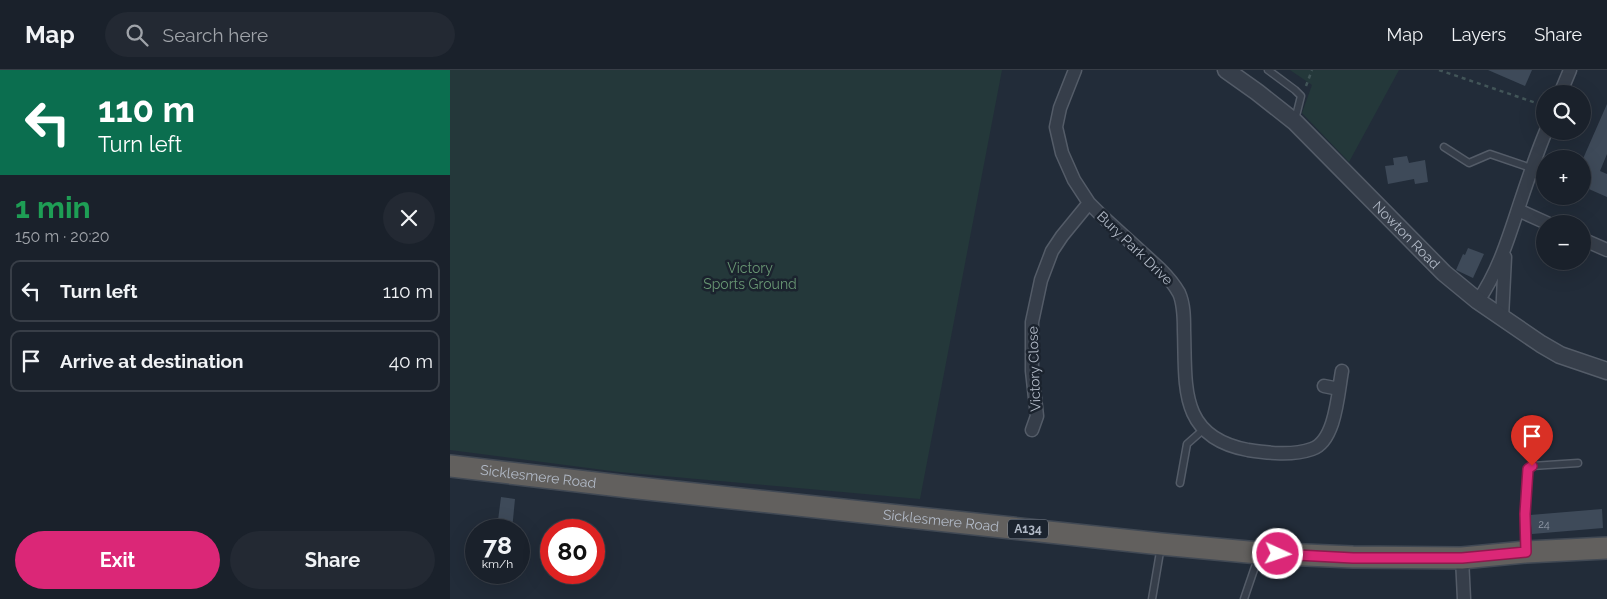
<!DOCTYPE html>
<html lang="en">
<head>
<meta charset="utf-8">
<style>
	body { margin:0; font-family:Raleway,sans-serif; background:#232933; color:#f1f3f6; height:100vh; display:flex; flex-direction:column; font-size:19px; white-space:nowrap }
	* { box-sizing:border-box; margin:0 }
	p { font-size:16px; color:#9fa3a9 }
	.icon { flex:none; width:28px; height:28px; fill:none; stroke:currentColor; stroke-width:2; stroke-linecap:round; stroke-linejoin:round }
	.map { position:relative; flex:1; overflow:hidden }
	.sheet { display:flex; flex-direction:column; background:#1a212b; width:450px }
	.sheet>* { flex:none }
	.guide { background:#0b6e4f; color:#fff; overflow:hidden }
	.controls { position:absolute; left:1086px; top:15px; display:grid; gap:10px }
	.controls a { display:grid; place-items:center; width:55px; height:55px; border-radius:50%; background:#1a212b; box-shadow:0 5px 20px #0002,0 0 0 1px #383e47; font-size:25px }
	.speed { position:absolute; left:15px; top:449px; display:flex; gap:10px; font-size:25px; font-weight:700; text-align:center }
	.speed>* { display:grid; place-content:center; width:65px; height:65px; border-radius:50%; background:#1a212b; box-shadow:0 5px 20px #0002,0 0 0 1px #383e47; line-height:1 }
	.speed small { font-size:12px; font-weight:400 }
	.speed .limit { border:8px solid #d22; background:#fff; color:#111 }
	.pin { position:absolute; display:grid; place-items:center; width:42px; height:42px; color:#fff; margin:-51px -21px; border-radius:50% 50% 50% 0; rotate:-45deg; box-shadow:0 0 5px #0007 }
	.pin .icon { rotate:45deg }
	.me { position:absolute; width:55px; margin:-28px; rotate:93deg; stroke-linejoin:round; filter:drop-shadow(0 0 4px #0008) }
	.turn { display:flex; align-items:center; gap:18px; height:105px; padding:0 15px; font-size:22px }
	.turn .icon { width:65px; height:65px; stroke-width:2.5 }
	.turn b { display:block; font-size:35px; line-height:42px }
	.round { display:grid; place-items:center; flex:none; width:52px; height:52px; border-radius:26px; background:#232933 }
	.headline { display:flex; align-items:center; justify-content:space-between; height:85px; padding:0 15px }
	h1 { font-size:30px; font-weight:700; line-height:38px; color:#1e9e55 }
	.button { display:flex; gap:10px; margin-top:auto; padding:10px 15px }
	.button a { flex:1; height:58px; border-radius:30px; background:#db2777; color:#fff; font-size:20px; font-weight:700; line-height:58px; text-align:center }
	.button a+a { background:#232933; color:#f1f3f6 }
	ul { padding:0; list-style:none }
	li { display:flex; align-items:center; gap:15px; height:62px; margin:0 10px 8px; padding:0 5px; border:2px solid #383e47; border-radius:10px }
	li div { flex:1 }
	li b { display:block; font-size:19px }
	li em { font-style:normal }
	header { display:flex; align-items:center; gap:30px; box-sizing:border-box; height:70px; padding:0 25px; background:#1a212b; border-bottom:1px solid #383e47 }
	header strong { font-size:24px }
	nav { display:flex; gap:28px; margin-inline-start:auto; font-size:18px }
	.search { width:350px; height:45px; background:#232933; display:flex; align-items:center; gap:12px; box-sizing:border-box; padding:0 18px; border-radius:28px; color:#9fa3a9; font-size:19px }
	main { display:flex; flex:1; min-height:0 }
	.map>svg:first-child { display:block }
	.green { fill:#24383a }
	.building { fill:#3e4a59 }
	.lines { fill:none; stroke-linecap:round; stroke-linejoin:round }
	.service-casing { stroke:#545c68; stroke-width:9 }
	.minor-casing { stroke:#545c68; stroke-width:15 }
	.tertiary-casing { stroke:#545c68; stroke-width:19 }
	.trunk-casing { stroke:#414954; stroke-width:24 }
	.path { stroke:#425558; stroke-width:2.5; stroke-dasharray:4 4; stroke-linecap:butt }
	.service { stroke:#363e4a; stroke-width:6 }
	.minor { stroke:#363e4a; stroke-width:12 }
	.tertiary { stroke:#363e4a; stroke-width:16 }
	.trunk { stroke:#62605e; stroke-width:21 }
	.route-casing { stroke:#8e194d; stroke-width:12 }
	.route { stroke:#db2777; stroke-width:9 }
	.labels { text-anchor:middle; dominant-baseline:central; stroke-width:5; stroke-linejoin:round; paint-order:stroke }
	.number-label { font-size:11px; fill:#949dab }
	.shield { fill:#1b232e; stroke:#848c98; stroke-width:1 }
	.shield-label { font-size:12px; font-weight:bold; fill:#b1b9c6 }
	.street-label { font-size:14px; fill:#b1b9c6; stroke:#1b232e }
	.park-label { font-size:14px; fill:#689673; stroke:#1b232e }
</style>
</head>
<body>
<header>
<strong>Map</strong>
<div class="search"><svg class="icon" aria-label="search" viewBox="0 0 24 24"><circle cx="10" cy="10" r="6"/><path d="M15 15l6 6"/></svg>Search here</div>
<nav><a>Map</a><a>Layers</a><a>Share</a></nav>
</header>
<main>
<section class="sheet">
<div class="guide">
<div class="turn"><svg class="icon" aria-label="left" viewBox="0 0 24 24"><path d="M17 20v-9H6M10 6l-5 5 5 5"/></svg><div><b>110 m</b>Turn left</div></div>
</div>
<div class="headline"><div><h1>1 min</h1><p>150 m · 20:20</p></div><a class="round"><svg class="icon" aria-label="close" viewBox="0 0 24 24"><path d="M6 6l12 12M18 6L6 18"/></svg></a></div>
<ul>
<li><svg class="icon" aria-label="left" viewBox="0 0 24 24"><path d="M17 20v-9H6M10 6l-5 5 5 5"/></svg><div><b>Turn left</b></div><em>110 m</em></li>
<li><svg class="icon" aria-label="arrive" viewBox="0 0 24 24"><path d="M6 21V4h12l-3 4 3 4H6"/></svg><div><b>Arrive at destination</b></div><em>40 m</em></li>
</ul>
<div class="button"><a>Exit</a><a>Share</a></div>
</section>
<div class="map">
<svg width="1157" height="529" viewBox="0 0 1157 529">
	<rect width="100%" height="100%" fill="#222c39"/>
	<!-- green -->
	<path class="green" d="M0,0H552L470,429L169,402L0,380Z
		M840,0H949L899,92L852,43L862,15Z"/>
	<!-- building -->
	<path class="building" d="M1038,0H1082L1075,16Z
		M1157,34V84L1150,101L1157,104V127L1132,116V91Z
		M957,86L959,93L975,90L978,112L965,114L964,109L938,114L935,96L944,95L943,88Z
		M1018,178L1034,184L1023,208L1006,200L1013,184L1015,185Z
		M51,427L65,429L62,460L47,458Z
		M1152,439L1153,458L1082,464L1080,445Z"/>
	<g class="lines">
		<defs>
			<path id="service" d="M818,0L845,20L851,26L845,50
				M994,77L1019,93L1040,84L1081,98
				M730,413L737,374L754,359
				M1076,479L1075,444L1078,399L1082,396L1128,393
				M702,529L711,476
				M794,529L809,485"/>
			<path id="minor" d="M625,0L610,38L606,57L612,83L624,110L639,133L653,147L710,199C717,206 724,214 729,223C734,234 734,248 734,260C736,316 728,367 798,380C818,383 842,386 862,379C886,371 888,322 892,301
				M1110,24L1120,0
				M1068,140L1099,154
				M1132,169L1157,180
				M1028,231C1049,200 1058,169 1070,133C1078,109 1086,85 1096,61
				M1052,248L1055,187
				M874,316L889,319
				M582,360L587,346L582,301V252L591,210L602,181L612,166L639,133
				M1012,488L1014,529"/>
			<g id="tertiary">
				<path id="s1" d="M776,0L807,22L845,52L994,203L1028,231L1091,274L1110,285L1157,301"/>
			</g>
			<g id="trunk">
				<path id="s2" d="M0,396L179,417L711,474L809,483L903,487L1012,488L1076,482L1157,478"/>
			</g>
		</defs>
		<!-- service casing -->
		<use href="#service" class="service-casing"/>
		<!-- minor casing -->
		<use href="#minor" class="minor-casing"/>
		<!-- tertiary casing -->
		<use href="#tertiary" class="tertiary-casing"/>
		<!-- trunk casing -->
		<use href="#trunk" class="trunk-casing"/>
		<!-- path -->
		<path class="path" d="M989,0L1095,36
			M856,16L862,0"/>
		<!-- service -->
		<use href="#service" class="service"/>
		<!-- minor -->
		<use href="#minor" class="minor"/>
		<!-- tertiary -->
		<use href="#tertiary" class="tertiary"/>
		<!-- trunk -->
		<use href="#trunk" class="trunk"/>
	</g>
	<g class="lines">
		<defs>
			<path id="route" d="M828,484L903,488H1012L1076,482L1075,444L1078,399L1082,396"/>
		</defs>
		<!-- route casing -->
		<use href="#route" class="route-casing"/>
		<!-- route -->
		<use href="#route" class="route"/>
	</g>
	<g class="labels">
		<!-- number labels -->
		<g class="number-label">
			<text x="1094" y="454">24</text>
		</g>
		<!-- shield labels -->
		<rect class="shield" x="558" y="449.5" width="40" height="19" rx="4"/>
		<g class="shield-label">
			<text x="578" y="459">A134</text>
		</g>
		<!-- street labels -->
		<g class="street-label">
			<text stroke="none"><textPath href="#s1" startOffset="245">Nowton Road</textPath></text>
			<text transform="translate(685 178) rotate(44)">Bury Park Drive</text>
			<text transform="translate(584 299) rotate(-92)">Victory Close</text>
			<text stroke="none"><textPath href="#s2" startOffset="89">Sicklesmere Road</textPath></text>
			<text stroke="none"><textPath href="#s2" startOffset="494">Sicklesmere Road</textPath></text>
		</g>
		<!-- park labels -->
		<g class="park-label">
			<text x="300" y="198">Victory<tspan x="300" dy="16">Sports Ground</tspan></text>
		</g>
	</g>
</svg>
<div class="controls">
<a><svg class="icon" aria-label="search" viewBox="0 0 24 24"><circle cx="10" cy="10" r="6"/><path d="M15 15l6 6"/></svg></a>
<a>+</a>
<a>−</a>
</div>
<div class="speed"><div>78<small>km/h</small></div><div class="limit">80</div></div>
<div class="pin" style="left:1082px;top:396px;background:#d93025"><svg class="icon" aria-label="arrive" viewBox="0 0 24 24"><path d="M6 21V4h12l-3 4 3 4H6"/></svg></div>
<svg class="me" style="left:828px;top:484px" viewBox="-20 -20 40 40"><circle r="17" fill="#db2777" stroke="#fff" stroke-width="3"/><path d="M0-11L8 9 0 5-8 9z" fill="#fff"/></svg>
</div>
</main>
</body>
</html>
